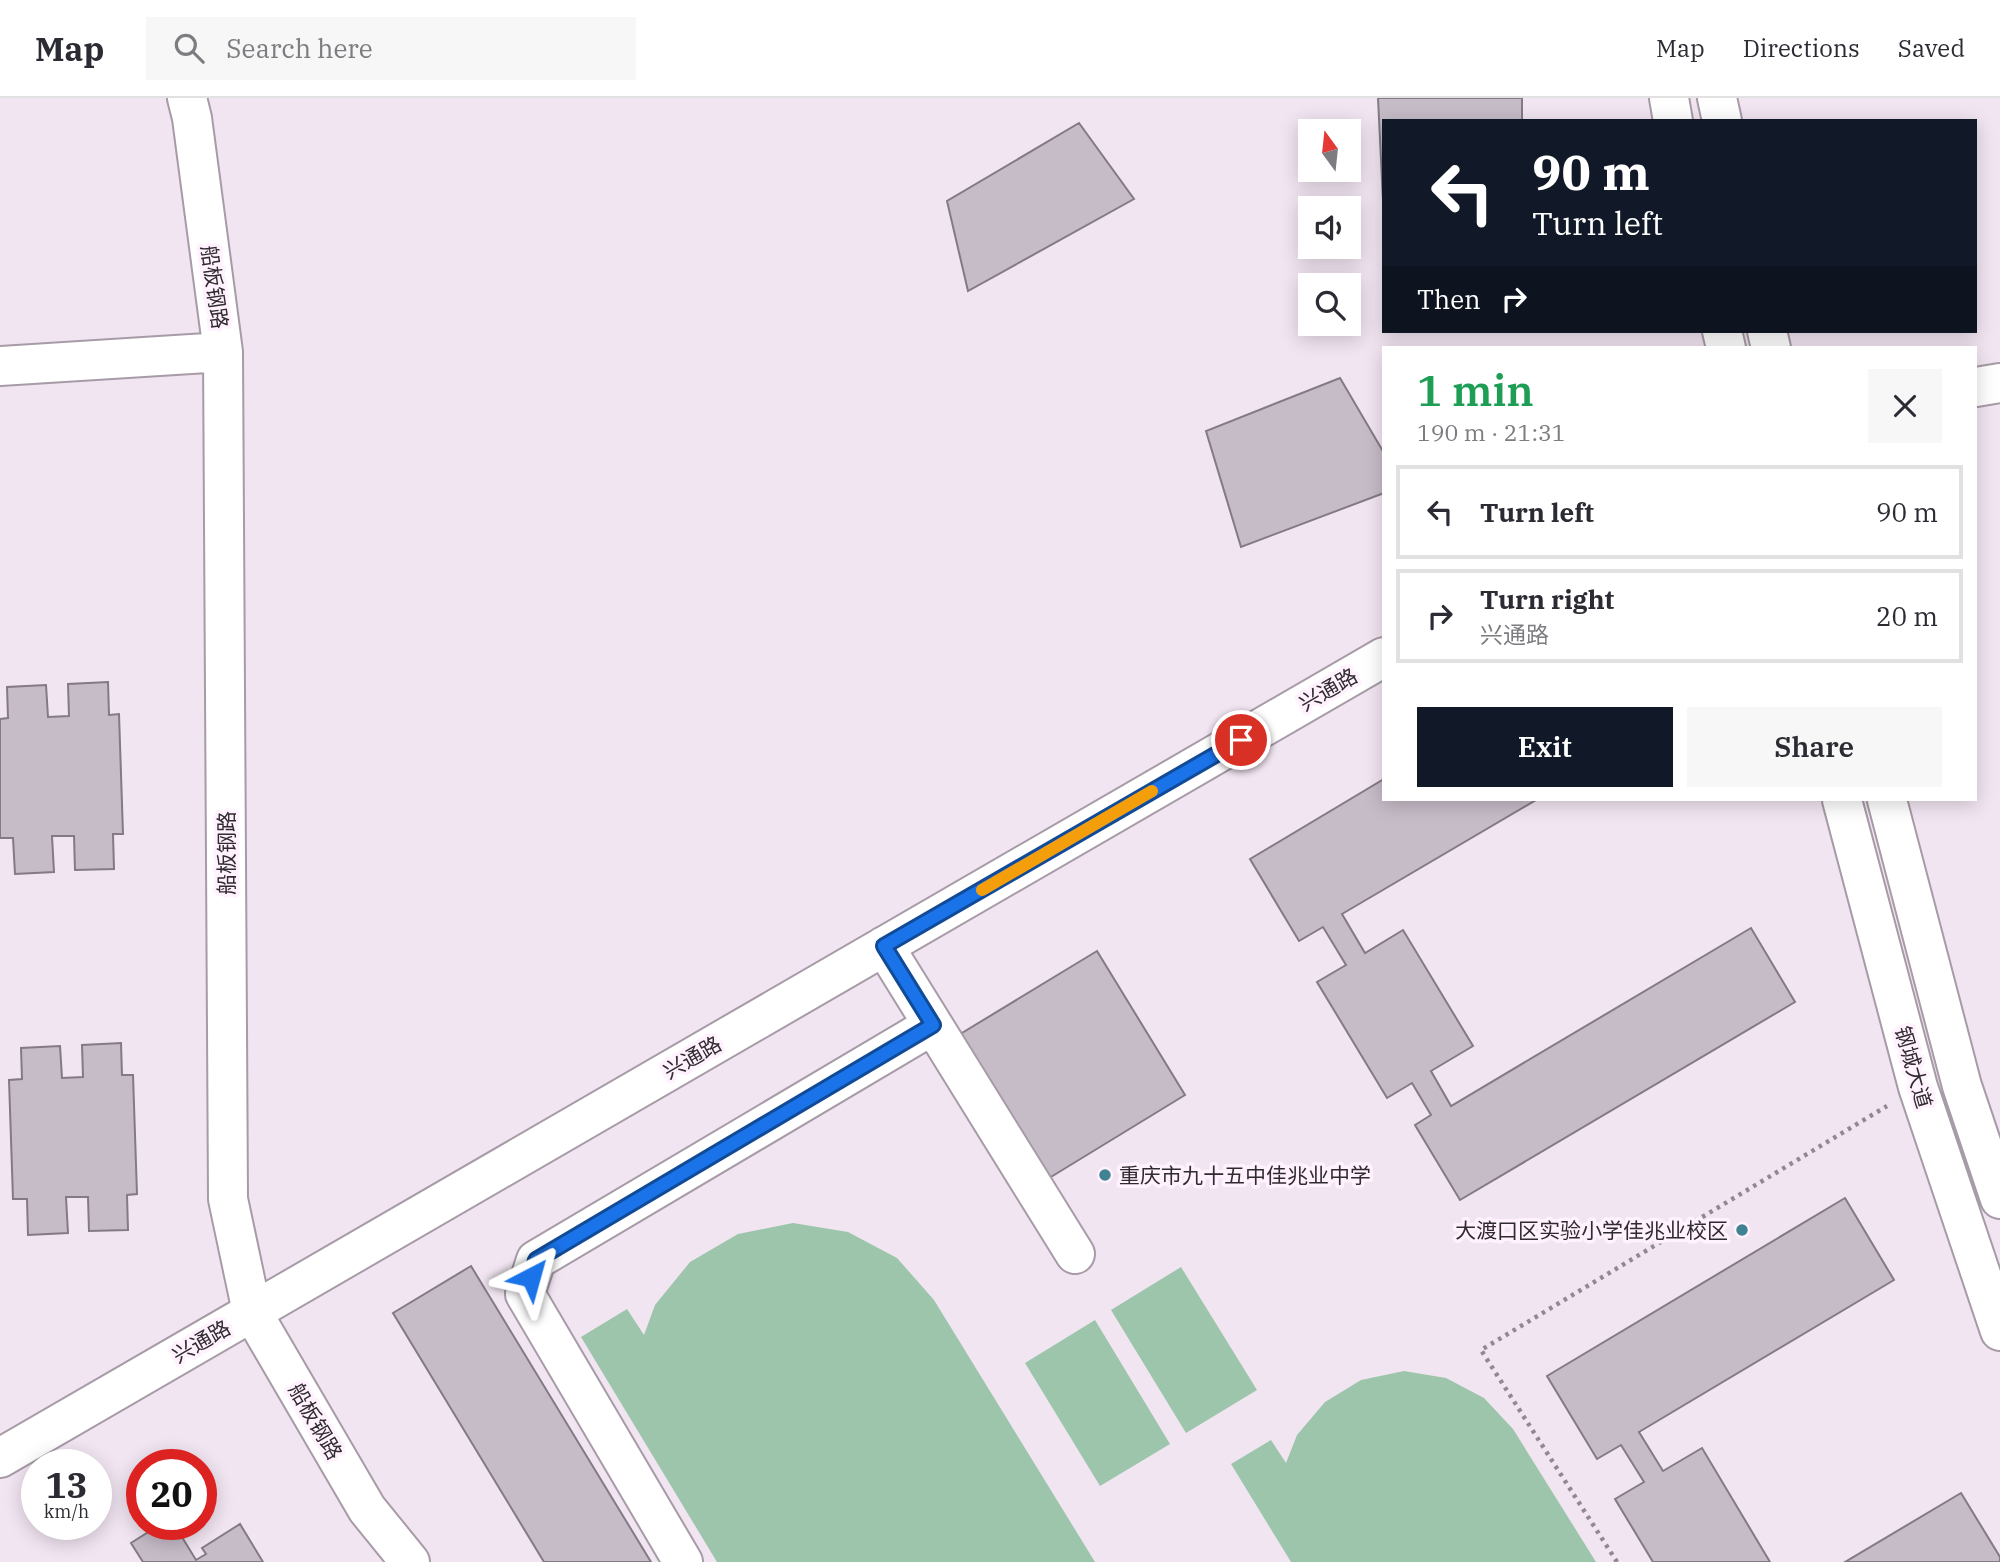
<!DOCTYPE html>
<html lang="en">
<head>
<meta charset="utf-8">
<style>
	body { margin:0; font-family:"IBM Plex Serif","Noto Sans SC",serif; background:#f7f7f7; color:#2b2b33; height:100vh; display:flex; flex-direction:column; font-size:26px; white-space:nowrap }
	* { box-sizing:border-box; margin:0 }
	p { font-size:23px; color:#7c7c81 }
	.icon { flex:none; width:38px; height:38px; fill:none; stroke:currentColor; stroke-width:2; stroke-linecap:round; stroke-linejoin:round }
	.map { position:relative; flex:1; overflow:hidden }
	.details { position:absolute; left:1382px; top:248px; width:595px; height:455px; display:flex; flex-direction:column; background:#fff; border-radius:0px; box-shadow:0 4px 18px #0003 }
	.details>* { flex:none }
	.banner { position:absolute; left:1382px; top:21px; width:595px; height:214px; border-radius:0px; box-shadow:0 4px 18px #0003; background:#111827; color:#fff; overflow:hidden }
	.needle { width:46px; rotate:345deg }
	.tools { position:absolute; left:1298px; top:21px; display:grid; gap:14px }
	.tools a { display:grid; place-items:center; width:63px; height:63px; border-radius:0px; background:#fff; box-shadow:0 4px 18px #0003; font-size:35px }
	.speed { position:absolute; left:21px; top:1351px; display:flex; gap:14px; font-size:35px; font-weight:700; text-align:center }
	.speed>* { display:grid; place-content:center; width:91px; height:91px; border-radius:50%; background:#fff; box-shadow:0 4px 18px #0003; line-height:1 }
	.speed small { font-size:18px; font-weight:400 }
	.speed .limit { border:10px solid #d22; background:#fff; color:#111 }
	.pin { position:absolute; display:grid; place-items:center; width:60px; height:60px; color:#fff; margin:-30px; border:4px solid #fff; border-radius:50%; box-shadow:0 2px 7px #0007 }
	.me { position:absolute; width:77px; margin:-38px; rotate:39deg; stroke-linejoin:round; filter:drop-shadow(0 0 5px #0008) }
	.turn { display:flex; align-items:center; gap:24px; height:147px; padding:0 35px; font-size:32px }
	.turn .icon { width:91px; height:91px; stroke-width:2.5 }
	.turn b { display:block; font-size:49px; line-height:60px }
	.then { display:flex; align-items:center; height:66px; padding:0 35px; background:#0003; gap:14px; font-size:26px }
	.round { display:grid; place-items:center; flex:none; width:74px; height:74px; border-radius:0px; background:#f7f7f7 }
	.overview { display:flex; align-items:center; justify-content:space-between; height:119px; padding:0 35px }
	h1 { font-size:42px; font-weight:600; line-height:52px; color:#1e9e55 }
	.cta { display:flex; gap:14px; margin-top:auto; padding:14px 35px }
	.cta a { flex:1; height:80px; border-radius:0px; background:#111827; color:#fff; font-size:28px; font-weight:600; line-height:80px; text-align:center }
	.cta a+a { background:#f7f7f7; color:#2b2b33 }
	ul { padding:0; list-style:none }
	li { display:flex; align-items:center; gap:21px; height:94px; margin:0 14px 10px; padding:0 21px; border:4px solid #e1e1e2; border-radius:0px }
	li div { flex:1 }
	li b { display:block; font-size:26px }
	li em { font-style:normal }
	header { display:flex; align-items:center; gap:42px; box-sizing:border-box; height:98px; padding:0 35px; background:#fff; border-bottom:2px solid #e1e1e2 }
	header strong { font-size:33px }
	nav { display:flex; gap:38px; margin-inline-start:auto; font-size:24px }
	.search { width:490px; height:63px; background:#f7f7f7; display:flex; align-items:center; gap:18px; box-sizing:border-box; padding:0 24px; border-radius:0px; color:#7c7c81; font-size:26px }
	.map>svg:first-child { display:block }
	.green { fill:#9dc5ab }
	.building { fill:#c6bcc8; stroke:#837a85; stroke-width:2 }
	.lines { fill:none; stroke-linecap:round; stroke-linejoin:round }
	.minor-casing { stroke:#a69ba6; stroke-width:42 }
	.major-casing { stroke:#a69ba6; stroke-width:42 }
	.path { stroke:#918991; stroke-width:4.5; stroke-dasharray:3.5 5; stroke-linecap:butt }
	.minor { stroke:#fff; stroke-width:38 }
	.major { stroke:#fff; stroke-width:38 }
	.route-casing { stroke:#114b97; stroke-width:18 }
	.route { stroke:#1a73e8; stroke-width:12 }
	.slow { stroke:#f59e0b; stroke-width:12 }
	.poi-dot { fill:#3f8292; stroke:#fff2fe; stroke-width:2.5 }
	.labels { text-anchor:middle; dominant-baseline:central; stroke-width:7; stroke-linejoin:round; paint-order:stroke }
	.street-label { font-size:21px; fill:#2f2b2f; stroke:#fff2fe }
	.poi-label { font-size:21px; fill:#2f2b2f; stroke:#fff2fe; text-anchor:start }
</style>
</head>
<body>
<header>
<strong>Map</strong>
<div class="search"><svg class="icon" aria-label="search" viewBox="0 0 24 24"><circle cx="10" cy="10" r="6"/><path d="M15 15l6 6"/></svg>Search here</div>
<nav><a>Map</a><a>Directions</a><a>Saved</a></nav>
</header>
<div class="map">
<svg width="2000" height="1464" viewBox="0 0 2000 1464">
	<rect width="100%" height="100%" fill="#f1e5f1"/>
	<!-- green -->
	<path class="green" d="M793,1125L848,1134L897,1160L934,1202L1095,1464H717L581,1239L627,1211L644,1237L655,1207L690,1164L738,1136Z
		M1181,1169L1257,1292L1186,1335L1111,1212Z
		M1095,1222L1170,1346L1100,1388L1025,1265Z
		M1404,1273L1446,1280L1484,1300L1513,1331L1596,1464H1291L1231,1366L1271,1342L1286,1365L1297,1337L1325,1304L1361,1282Z"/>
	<!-- building -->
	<path class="building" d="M1378,0H1522V23H1384V123Z
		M1079,25L1134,101L968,193L947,103Z
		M1340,280L1384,355V395L1241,449L1206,333Z
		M108,584L109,617L119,616L123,736H113L114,771L75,772L74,738H52L54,774L15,776L13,740H0V621L8,620L7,589L46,587L48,619L69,618L68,586Z
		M1384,681V702H1536L1342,816L1365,855L1403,832L1473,948L1431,973L1451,1008L1751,830L1795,904L1460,1102L1415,1027L1431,1017L1412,985L1387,1000L1317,884L1346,867L1323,829L1299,843L1250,761Z
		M1097,853L1185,997L1046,1082L957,938Z
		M121,945L122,977H133L137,1096L127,1097L128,1132L89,1133L88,1099H66L68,1135L28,1137L27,1101H13L9,982L22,981L21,950L60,948L62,980L83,979L82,947Z
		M1845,1100L1894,1182L1639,1334L1663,1373L1702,1350L1770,1464H1653L1615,1401L1644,1384L1621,1347L1597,1361L1547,1278Z
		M471,1168L651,1464H544L393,1215Z
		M1961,1395L2000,1459V1464H1845Z
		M161,1426H174L196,1462L206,1456L202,1450L240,1426L263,1464H143L131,1445Z"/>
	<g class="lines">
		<defs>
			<path id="minor" d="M187,0L192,20L223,254L228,1101L252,1214L367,1411L410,1464
				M0,268L223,254
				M1976,289L2000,285
				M884,848L1075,1156
				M0,1360L1384,559
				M683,1464L525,1196L536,1162L933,927"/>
			<path id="major" d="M1669,0L1673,23
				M1717,0L1722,23
				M1722,233L1726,250
				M1767,233L1771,250
				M1842,702L1918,989L2000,1233
				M1887,702L1962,988L2000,1101"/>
		</defs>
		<!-- minor casing -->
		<use href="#minor" class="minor-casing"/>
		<!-- major casing -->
		<use href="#major" class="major-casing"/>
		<!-- path -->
		<path class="path" d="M1617,1464L1481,1252L1887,1008"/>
		<!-- minor -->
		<use href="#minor" class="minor"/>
		<!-- major -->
		<use href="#major" class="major"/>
	</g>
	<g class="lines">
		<defs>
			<path id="route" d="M531,1179L536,1162L933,927L884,848L1241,642"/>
		</defs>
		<!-- route casing -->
		<use href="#route" class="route-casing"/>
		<!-- route -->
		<use href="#route" class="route"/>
		<!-- slow -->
		<path class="slow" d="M982,792L1152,693"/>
	</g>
	<!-- markers -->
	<g class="poi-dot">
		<circle cx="1105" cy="1077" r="7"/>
		<circle cx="1742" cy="1132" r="7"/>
	</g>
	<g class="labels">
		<!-- street labels -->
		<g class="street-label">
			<text transform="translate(215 189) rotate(82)">船板钢路</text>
			<text transform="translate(1328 591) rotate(-30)">兴通路</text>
			<text transform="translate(226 755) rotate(-90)">船板钢路</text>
			<text transform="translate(692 959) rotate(-30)">兴通路</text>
			<text transform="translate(1914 969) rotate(74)">钢城大道</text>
			<text transform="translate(201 1243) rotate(-30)">兴通路</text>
			<text transform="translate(316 1323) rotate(60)">船板钢路</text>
		</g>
		<!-- poi labels -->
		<g class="poi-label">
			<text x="1119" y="1077">重庆市九十五中佳兆业中学</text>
			<text x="1728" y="1132" text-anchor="end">大渡口区实验小学佳兆业校区</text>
		</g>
	</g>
</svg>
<div class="tools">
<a><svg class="needle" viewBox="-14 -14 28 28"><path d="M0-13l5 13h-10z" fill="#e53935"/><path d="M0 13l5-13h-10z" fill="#7c7c81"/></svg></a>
<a><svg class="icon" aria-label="sound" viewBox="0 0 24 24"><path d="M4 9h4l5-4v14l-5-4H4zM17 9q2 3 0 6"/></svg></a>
<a><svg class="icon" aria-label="search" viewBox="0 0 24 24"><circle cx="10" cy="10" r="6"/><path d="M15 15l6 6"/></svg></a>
</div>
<div class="speed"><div>13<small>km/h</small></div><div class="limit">20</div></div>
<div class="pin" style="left:1241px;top:642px;background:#d93025"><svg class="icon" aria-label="arrive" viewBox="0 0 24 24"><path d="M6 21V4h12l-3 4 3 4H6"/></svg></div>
<svg class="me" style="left:531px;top:1179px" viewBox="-20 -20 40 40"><path d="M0-17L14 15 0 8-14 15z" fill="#1a73e8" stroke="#fff" stroke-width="4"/></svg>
<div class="banner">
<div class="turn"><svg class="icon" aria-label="left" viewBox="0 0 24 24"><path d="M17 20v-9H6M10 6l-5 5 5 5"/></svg><div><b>90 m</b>Turn left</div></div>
<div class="then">Then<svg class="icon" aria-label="right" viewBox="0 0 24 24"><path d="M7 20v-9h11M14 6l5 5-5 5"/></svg></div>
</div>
<section class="details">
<div class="overview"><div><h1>1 min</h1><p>190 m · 21:31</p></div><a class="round"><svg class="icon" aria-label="close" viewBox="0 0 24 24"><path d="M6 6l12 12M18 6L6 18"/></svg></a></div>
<ul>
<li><svg class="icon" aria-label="left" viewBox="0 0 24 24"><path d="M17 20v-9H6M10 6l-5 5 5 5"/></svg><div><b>Turn left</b></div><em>90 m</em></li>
<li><svg class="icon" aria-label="right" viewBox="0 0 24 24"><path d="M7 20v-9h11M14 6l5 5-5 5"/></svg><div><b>Turn right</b><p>兴通路</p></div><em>20 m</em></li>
</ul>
<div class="cta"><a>Exit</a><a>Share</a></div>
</section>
</div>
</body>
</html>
